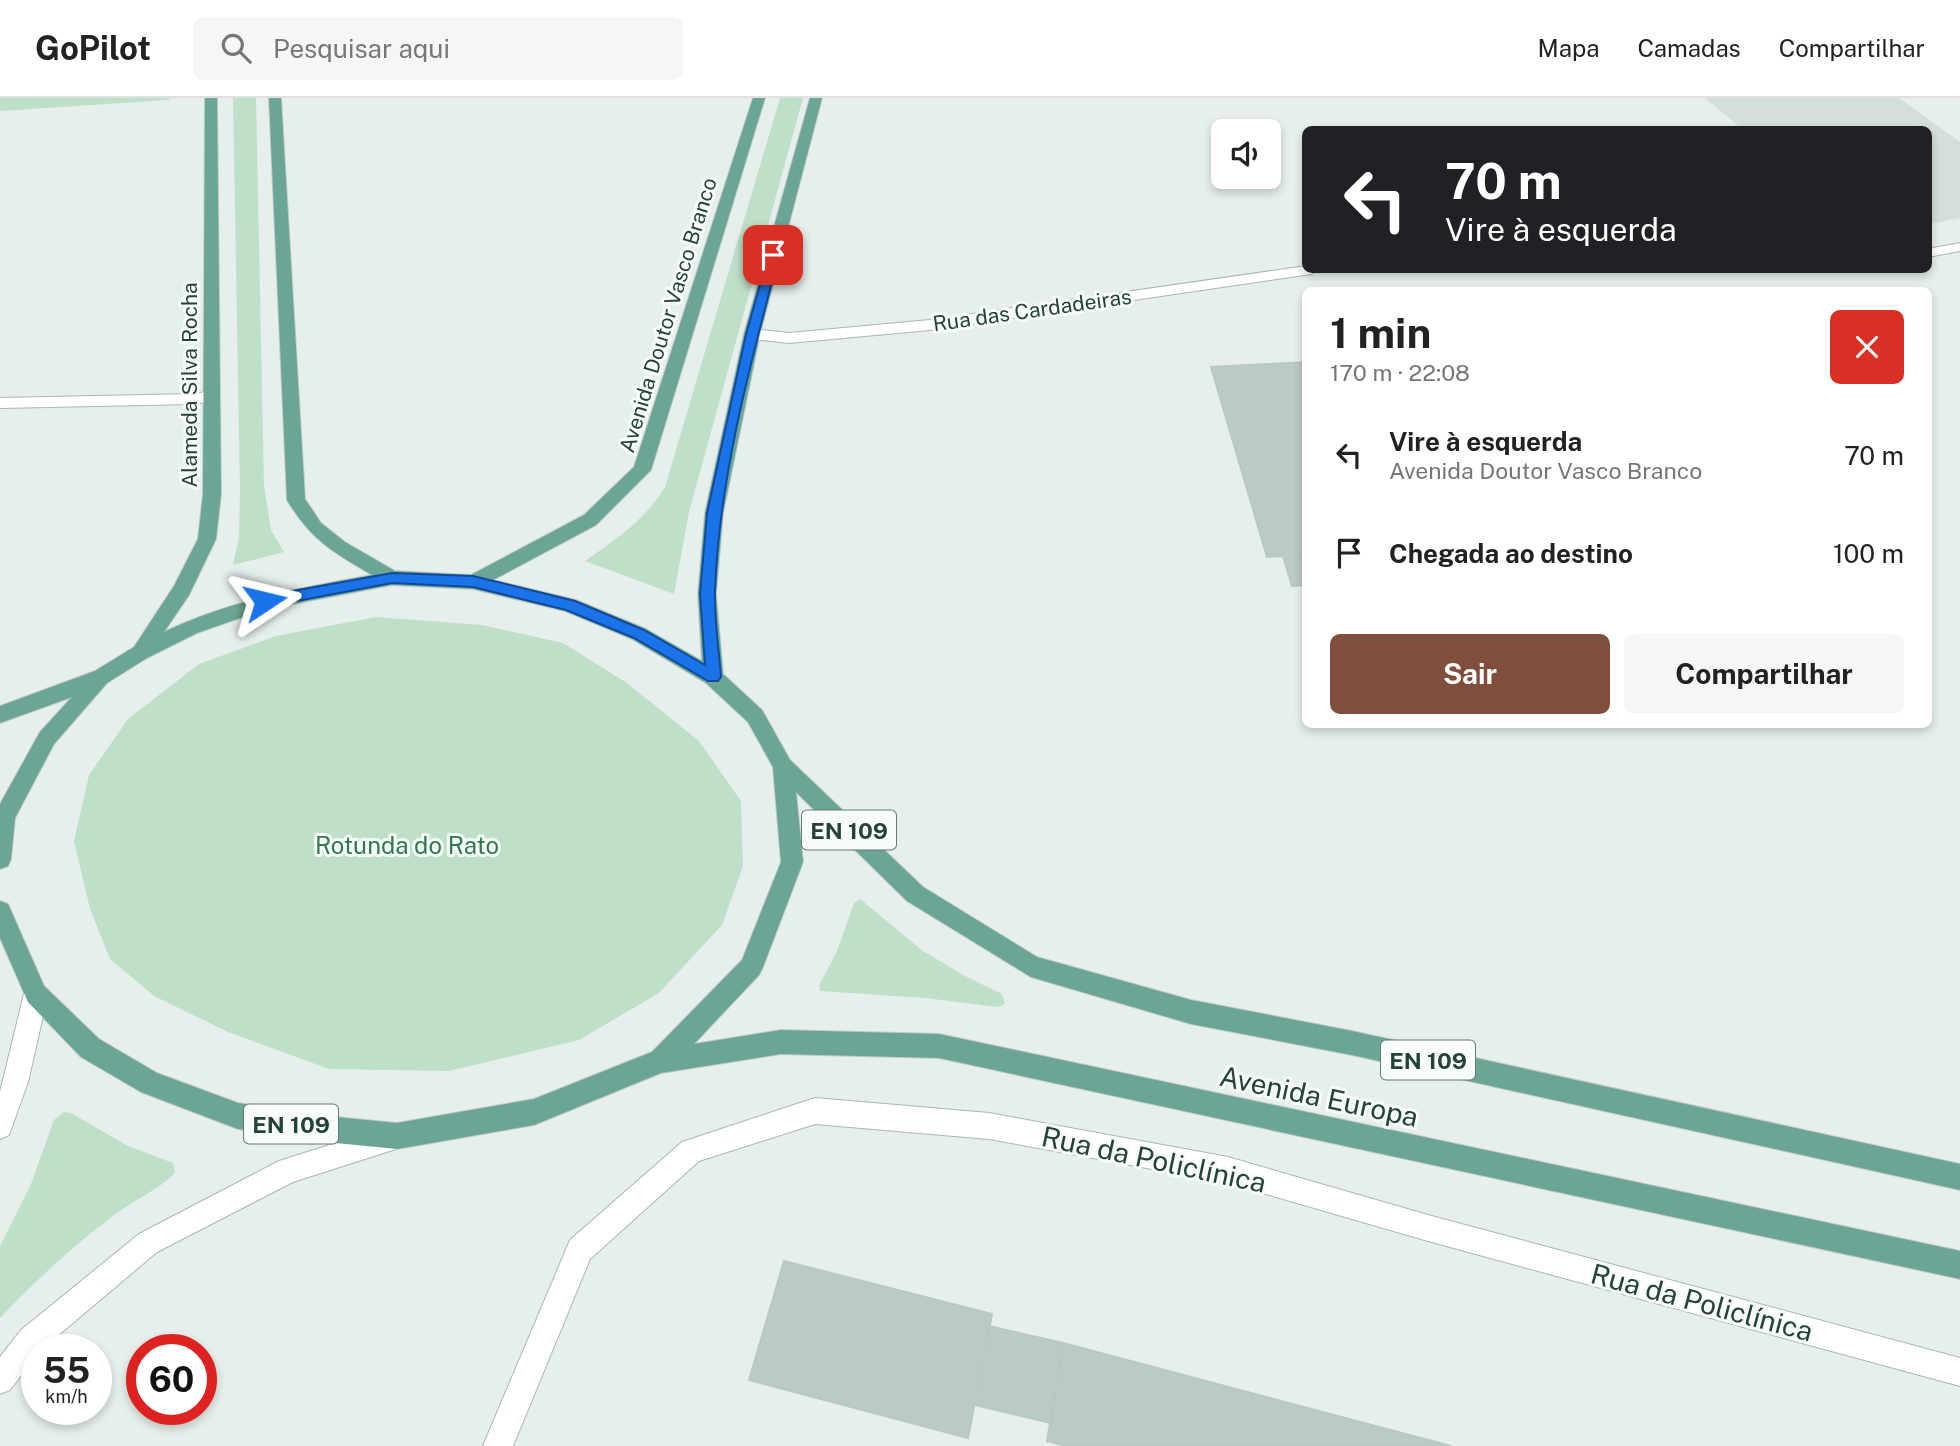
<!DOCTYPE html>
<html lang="pt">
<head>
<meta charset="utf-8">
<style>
	body { margin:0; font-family:"Public Sans",sans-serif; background:#f6f6f6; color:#222; height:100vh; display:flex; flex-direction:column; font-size:26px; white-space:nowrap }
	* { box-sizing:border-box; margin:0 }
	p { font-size:23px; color:#767676 }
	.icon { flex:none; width:38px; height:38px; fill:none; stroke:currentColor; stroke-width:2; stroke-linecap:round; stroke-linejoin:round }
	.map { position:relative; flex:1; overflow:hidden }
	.side { position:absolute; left:1302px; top:189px; width:630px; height:441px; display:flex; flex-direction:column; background:#fff; border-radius:10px; box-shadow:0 4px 10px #0003 }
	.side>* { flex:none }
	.top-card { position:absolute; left:1302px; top:28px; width:630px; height:147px; border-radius:10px; box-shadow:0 4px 10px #0003; background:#202124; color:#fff; overflow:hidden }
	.buttons { position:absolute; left:1211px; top:21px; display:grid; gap:14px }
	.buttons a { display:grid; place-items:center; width:70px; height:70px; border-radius:10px; background:#fff; box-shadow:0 4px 10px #0003; font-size:35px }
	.speed { position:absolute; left:21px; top:1236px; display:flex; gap:14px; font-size:35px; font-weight:700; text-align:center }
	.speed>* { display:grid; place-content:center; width:91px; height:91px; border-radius:50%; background:#fff; box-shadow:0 4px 10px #0003; line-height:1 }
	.speed small { font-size:18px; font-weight:400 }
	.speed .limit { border:10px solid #d22; background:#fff; color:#111 }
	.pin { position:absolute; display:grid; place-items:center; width:60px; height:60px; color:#fff; margin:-30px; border-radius:14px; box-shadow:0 4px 10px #0006 }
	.me { position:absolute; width:77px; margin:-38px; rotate:80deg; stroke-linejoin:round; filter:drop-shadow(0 0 5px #0008) }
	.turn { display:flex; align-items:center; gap:24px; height:147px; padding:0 28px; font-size:32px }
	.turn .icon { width:91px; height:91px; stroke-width:2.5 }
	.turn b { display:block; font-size:49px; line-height:60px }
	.round { display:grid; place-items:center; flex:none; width:74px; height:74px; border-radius:10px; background:#f6f6f6 }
	.head { display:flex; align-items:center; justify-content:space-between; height:119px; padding:0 28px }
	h1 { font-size:42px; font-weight:700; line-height:52px }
	.cta { display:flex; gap:14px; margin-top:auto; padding:14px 28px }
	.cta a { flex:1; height:80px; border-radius:10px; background:#804e3d; color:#fff; font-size:28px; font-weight:700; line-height:80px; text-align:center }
	.cta a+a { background:#f6f6f6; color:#222 }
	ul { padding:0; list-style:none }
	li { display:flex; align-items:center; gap:21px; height:98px; padding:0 28px }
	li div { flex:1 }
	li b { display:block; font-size:26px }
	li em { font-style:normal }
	header { display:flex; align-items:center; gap:42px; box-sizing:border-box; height:98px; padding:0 35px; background:#fff; border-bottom:2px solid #e0e0e0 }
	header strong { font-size:33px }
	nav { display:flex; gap:38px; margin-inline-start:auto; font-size:24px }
	.search { width:490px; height:63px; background:#f6f6f6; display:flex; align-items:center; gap:18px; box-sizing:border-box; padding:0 24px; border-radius:10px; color:#767676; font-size:26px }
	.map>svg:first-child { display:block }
	.built { fill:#d4dfda }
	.green { fill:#bfe0c8 }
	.building { fill:#bbcac4; stroke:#b8c9c2; stroke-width:2 }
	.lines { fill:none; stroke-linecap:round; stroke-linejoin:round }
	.minor-casing { stroke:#a8b8b2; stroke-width:2 }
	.major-casing { stroke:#c2cac8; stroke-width:2 }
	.minor { fill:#fff; fill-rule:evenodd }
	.major { fill:#6aa596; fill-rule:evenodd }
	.route { fill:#1a73e8; stroke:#114b97; stroke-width:2 }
	.labels { text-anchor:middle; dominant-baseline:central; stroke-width:6; stroke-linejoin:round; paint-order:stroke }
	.far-street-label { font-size:21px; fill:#24423a; stroke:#f7fbf9 }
	.shield { fill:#f7fbf9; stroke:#637a73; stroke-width:2 }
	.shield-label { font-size:23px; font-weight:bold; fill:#24423a }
	.park-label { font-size:24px; fill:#2d7a4b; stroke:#f7fbf9 }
	.near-street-label { font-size:28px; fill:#24423a; stroke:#f7fbf9 }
</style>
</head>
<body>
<header>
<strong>GoPilot</strong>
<div class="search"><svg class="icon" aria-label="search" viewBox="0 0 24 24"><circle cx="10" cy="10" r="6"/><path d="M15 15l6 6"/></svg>Pesquisar aqui</div>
<nav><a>Mapa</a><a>Camadas</a><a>Compartilhar</a></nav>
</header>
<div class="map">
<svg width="1960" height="1348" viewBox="0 0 1960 1348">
	<rect width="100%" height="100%" fill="#e6efeb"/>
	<!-- built -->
	<path class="built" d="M1705,0H1899L1960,44V120L1929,126L1928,32L1742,31Z"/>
	<!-- green -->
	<path class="green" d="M0,0H169V2L0,13Z
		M233,0H256L264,387L271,432L284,454L233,467L239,440L240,393Z
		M780,0H803L689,414L674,496L585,463C614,443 647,420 665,389Z
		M376,519L482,527L563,545L627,585L699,643L741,703L743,768L722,827L659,895L579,942L449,973L329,971L228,934L154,898L110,861L90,811L74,743L89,677L128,621L199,566L276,538Z
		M860,801L923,853L965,878L1002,896L1005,906L998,909L925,900L820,893L819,888L837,853L854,805Z
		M64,1014L71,1015L128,1048L173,1065L175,1075C157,1093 132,1103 113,1118C72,1149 35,1183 0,1220V1148L31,1086L54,1022Z"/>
	<!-- building -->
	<path class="building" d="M1306,264V457H1301L1306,471V487L1292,488L1283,458L1267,459L1211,269Z
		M784,1163L992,1216L968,1340L749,1282Z
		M989,1228L1063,1245L1051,1325L975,1307Z
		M1063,1245L1451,1348H1066L1047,1343Z"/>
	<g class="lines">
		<defs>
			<path id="minor" d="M1960,145V153L1928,159V151Z
				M1306,168V172H1318L1311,176L930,232L789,245L752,241L744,236L752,231L789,235L930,222Z
				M211,293L217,294L219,298L217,302L194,306L0,310V300L194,296Z
				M36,885L44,888L48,896L28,984L9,1037L0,1041V994L24,896L28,888Z
				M815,1000L989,1015L1228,1059L1428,1117L1960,1260V1288L1428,1143L1228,1085L989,1041L815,1026L699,1063L590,1161L513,1348H483L570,1142L682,1044Z
				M393,1027L402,1031L406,1040L402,1049L293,1084L157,1154L42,1251H37V1257L10,1292L0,1296V1259L21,1232L139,1136L279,1063Z"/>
			<path id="major" d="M205,0H217L221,396L216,441L189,497L164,534C230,502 301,490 372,477C333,454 311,442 287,402L269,0H281L305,401L321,425L345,444L395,473L471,477L584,417L634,369L753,0H765L651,372L596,427L493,482L576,502L646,531L702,563L698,496L705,415L744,236L810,0H822L760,236L723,415L716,496L723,576L762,612L790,662L923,789L1037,859L1191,902L1352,933L1960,1066V1092L1352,957L1191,926L1031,879L907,803L796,694L803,764L763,869L759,877L694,946L781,932L939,936L1960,1153V1181L939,960L781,956L661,975L534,1027L397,1051L315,1043L238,1031L141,994L81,959L28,904L0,840V803L8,806L44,888L99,941L157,975L238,1005L315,1017L397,1025L534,1001L652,954L742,862L781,764L773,669L748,624L706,585L632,541L565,513L473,491L392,487L266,511L197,535L147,560L107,585L54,646L15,720L11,761L8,768L0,771V706L40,634L72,599L0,625V608L95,573L134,549L174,488L198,441L203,396Z"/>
		</defs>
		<!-- minor casing -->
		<use href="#minor" class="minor-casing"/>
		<!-- major casing -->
		<use href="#major" class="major-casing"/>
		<!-- minor -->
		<use href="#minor" class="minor"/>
		<!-- major -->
		<use href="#major" class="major"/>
	</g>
	<!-- route -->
	<path class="route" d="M769,155L779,157C750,267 719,380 715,493C714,521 719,551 721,579L718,583H708L634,540L566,512L473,489L392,485L265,509L260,507V500L265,498L392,475L473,478L575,503L644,532L705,567L700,496L707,415L746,236Z"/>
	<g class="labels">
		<!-- far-street labels -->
		<g class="far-street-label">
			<text transform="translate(1032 212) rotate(-8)">Rua das Cardadeiras</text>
			<text transform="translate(668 217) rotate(-73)">Avenida Doutor Vasco Branco</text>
			<text transform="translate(189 287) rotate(-90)">Alameda Silva Rocha</text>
		</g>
		<!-- shield labels -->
		<g class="shield">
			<rect x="802" y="712.5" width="94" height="39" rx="5"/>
			<rect x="1381" y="942.5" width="94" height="39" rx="5"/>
			<rect x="244" y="1006.5" width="94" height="39" rx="5"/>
		</g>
		<g class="shield-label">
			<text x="849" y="732">EN 109</text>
			<text x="1428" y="962">EN 109</text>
			<text x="291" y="1026">EN 109</text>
		</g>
		<!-- park labels -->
		<g class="park-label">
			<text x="407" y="747">Rotunda do Rato</text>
		</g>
		<!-- near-street labels -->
		<g class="near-street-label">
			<text transform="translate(1319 998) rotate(12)">Avenida Europa</text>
			<text transform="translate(1154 1061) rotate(12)">Rua da Policlínica</text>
			<text transform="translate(1702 1204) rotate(15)">Rua da Policlínica</text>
		</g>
	</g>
</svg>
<div class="buttons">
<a><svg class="icon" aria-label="sound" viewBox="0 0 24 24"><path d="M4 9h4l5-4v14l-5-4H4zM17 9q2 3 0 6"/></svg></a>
</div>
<div class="speed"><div>55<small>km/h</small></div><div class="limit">60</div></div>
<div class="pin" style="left:773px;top:157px;background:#d93025"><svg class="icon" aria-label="arrive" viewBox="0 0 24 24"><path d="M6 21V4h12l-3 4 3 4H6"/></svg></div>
<svg class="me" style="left:265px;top:503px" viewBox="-20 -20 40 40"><path d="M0-17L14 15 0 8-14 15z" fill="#1a73e8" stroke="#fff" stroke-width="4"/></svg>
<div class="top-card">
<div class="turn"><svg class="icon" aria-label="left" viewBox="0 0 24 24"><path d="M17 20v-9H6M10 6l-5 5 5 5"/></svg><div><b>70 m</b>Vire à esquerda</div></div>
</div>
<section class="side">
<div class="head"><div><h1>1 min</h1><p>170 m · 22:08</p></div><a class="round" style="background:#d93025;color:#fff"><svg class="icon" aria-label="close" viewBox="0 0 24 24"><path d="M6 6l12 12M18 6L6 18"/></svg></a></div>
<ul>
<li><svg class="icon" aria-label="left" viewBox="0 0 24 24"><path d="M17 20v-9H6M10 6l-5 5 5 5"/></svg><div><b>Vire à esquerda</b><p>Avenida Doutor Vasco Branco</p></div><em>70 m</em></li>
<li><svg class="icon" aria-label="arrive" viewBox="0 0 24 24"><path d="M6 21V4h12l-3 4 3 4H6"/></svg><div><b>Chegada ao destino</b></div><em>100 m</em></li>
</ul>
<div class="cta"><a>Sair</a><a>Compartilhar</a></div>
</section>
</div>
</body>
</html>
